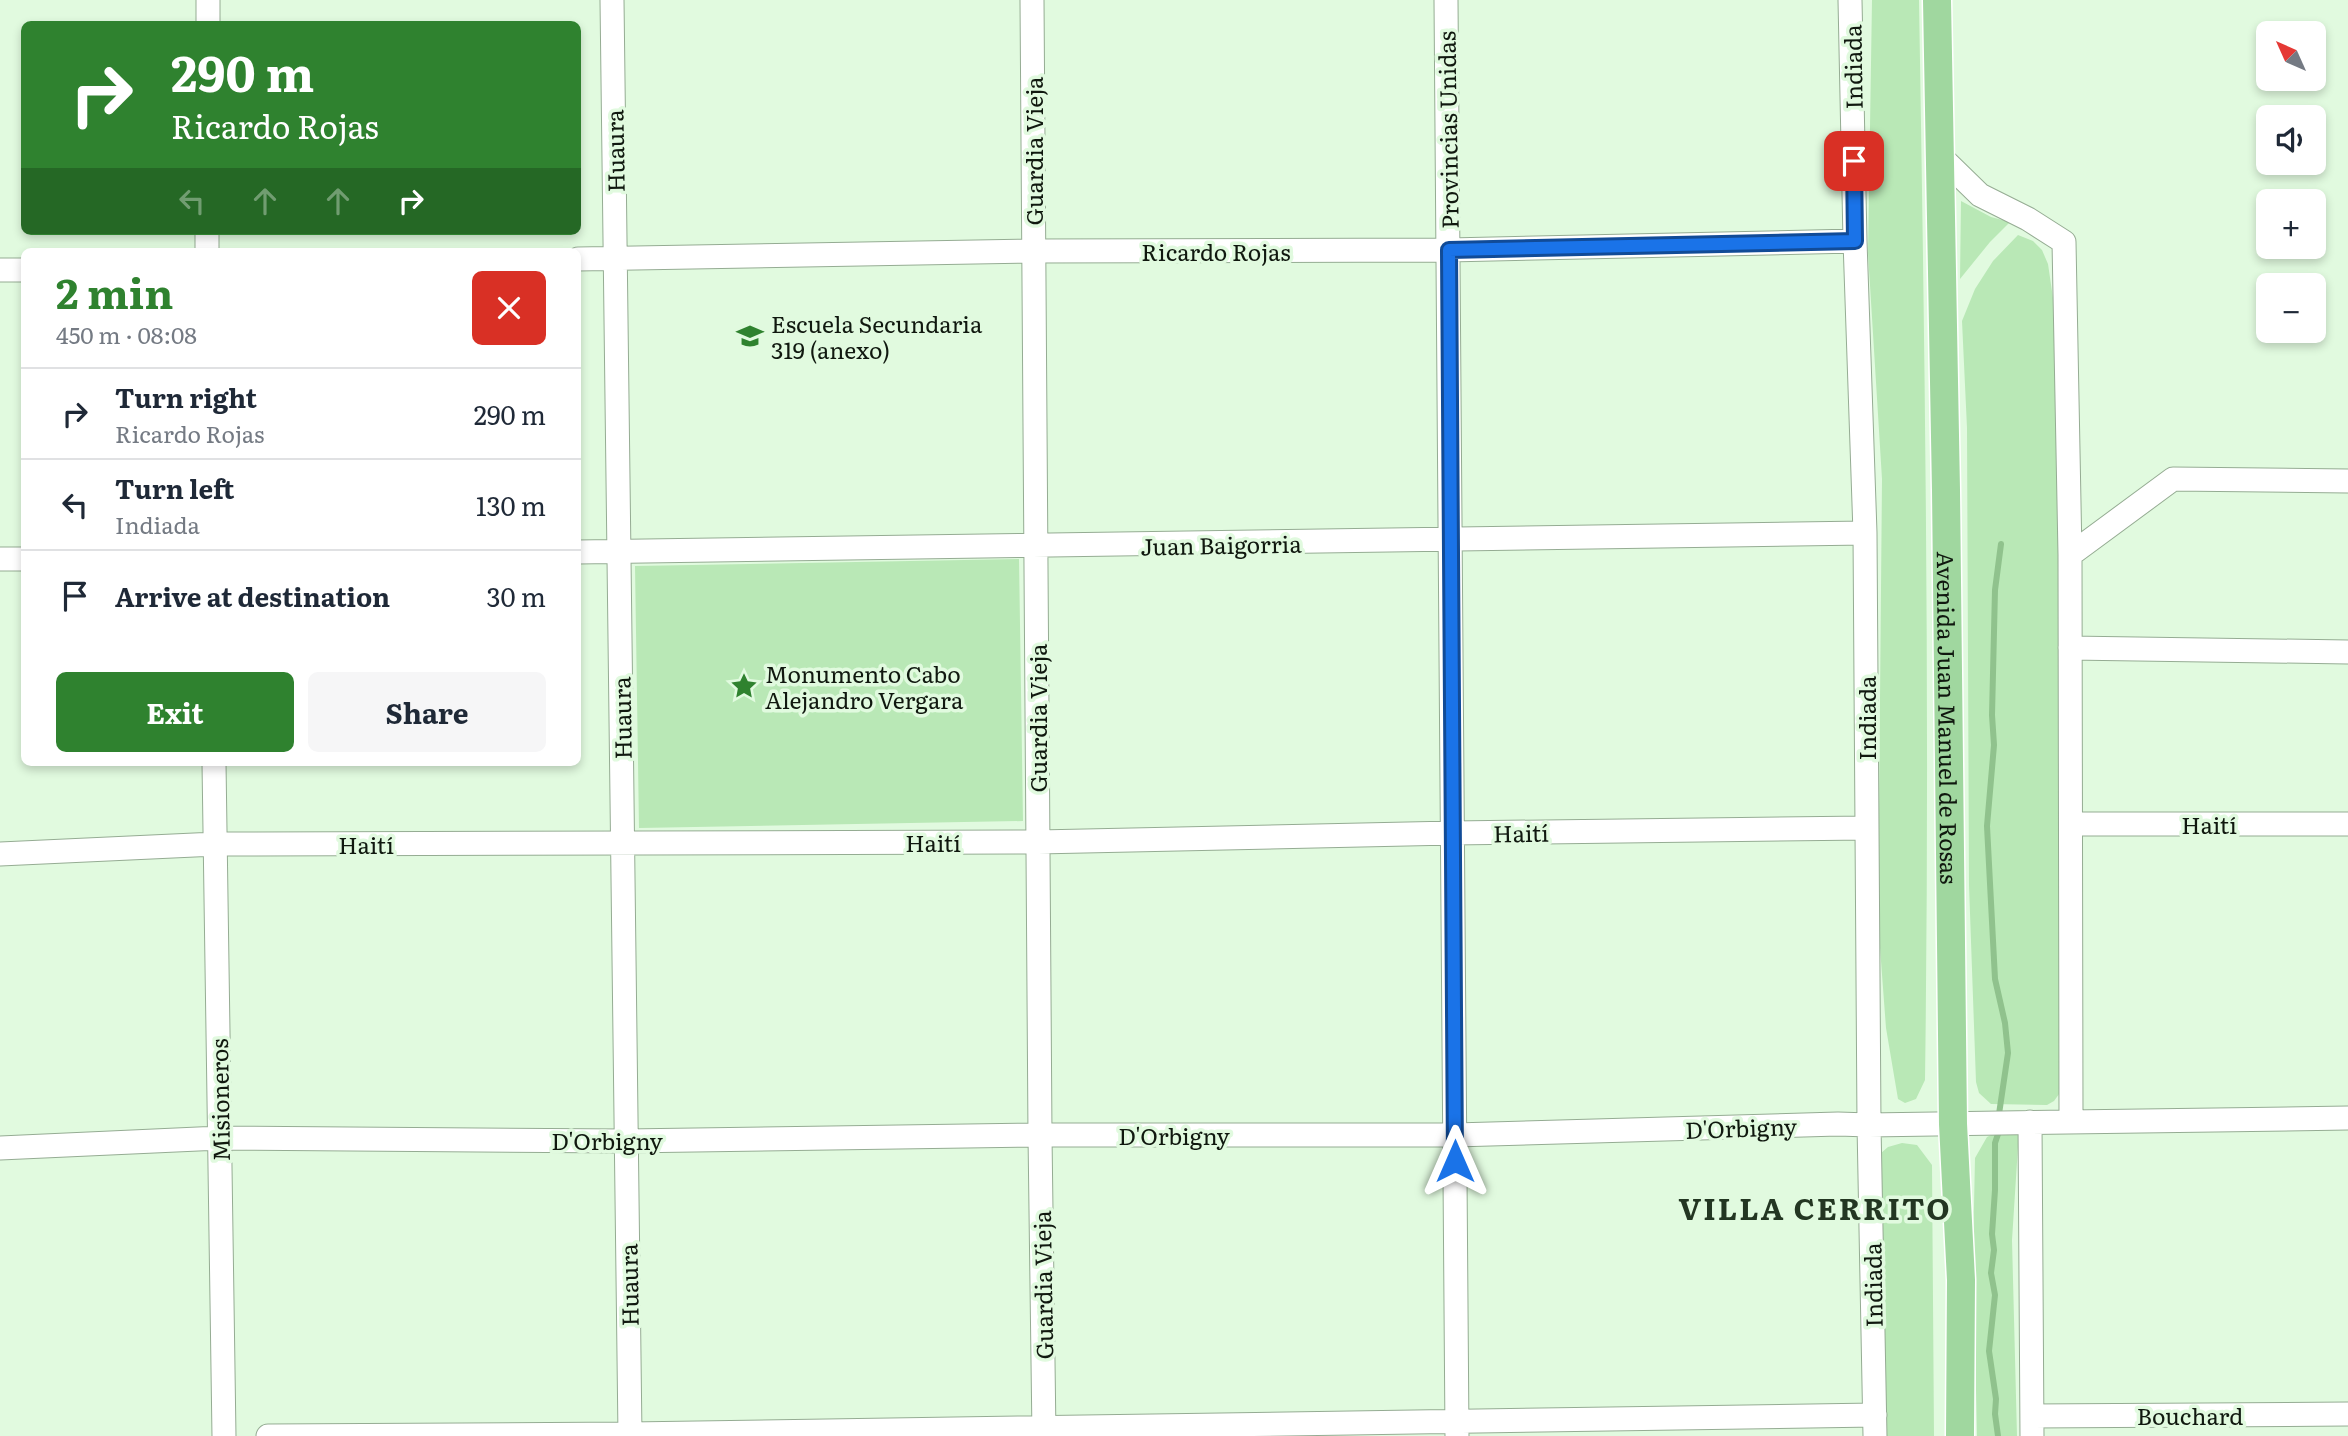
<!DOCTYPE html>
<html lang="en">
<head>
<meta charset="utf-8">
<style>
	body { margin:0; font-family:Literata,serif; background:#f6f6f7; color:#1f2937; height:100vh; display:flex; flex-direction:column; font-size:26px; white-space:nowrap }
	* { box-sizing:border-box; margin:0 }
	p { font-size:23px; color:#747a83 }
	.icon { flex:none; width:38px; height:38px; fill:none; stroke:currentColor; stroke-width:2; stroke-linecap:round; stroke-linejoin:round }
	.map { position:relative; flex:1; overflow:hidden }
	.sheet { position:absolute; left:21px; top:248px; width:560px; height:518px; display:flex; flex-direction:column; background:#fff; border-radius:10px; box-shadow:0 4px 10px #0003 }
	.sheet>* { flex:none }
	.top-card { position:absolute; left:21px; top:21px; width:560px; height:214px; border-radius:10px; box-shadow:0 4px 10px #0003; background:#2f822f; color:#fff; overflow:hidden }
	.needle { width:46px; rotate:315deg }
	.fabs { position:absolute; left:2256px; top:21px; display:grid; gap:14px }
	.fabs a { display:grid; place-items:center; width:70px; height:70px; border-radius:10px; background:#fff; box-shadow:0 4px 10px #0003; font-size:35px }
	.pin { position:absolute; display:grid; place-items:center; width:60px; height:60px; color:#fff; margin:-30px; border-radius:14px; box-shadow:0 4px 10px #0006 }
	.me { position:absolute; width:77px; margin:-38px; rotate:0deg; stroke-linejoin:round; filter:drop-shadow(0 0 5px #0008) }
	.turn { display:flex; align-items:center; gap:24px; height:147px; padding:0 35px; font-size:32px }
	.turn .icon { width:91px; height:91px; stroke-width:2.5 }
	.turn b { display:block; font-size:49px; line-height:60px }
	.lanes { display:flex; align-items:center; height:66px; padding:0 35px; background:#0003; justify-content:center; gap:35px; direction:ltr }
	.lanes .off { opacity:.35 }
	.round { display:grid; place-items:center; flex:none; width:74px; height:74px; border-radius:10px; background:#f6f6f7 }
	.summary { display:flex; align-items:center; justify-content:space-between; height:119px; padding:0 35px }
	h1 { font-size:42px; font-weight:700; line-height:52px; color:#2f822f }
	.primary-button { display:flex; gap:14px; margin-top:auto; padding:14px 35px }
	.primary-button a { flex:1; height:80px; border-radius:10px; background:#2f822f; color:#fff; font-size:28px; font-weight:700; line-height:80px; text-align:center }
	.primary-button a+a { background:#f6f6f7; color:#1f2937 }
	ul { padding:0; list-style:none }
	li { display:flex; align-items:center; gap:21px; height:91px; padding:0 35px; border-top:2px solid #e0e1e3 }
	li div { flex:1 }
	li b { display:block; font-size:26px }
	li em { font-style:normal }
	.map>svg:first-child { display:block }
	.green { fill:#b9e8b6 }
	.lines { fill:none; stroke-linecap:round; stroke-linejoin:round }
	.stream { stroke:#90c28d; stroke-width:6 }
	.minor-casing { stroke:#95ac93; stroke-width:25 }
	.major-casing { stroke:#fff; stroke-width:31 }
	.minor { stroke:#fff; stroke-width:23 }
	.major { stroke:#a0d79f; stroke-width:28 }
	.route-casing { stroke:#114b97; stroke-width:18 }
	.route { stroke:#1a73e8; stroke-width:12 }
	.labels { text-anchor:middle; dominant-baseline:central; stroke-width:7; stroke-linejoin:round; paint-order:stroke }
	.street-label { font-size:23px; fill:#10180f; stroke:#e1fadf }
	.poi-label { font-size:23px; fill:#10180f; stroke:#e1fadf; text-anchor:start }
	.district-label { font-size:30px; font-weight:bold; letter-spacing:2px; fill:#233622; stroke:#e1fadf }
</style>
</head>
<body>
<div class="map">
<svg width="2348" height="1436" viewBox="0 0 2348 1436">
	<rect width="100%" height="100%" fill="#e1fadf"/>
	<!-- green -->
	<path class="green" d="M1872,0H1919C1925,360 1930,720 1925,1080L1916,1099L1905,1103L1898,1099L1886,1028L1878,921L1882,479L1868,253Z
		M1961,201L1991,217L2010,222L1990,242L1960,279Z
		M2018,235L2033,241L2042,250L2048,264L2054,305L2065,543L2058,559L2062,1090L2054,1101L2047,1105L1991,1104L1979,1093L1976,1082L1969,885L1967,428L1962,321L1975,289L1993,261Z
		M1019,559L1023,821L639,828L635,566Z
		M1999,1131H2019L2012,1240L2017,1436H1977L1973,1253L1975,1158L1987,1137Z
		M1902,1143L1917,1145L1932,1165L1934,1436H1886L1880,1224L1881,1153L1888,1147Z"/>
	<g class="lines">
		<!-- stream -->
		<path class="stream" d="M1999,1114L2008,1053L2005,1023L1995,979L1987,826L1994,745L1992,715L1995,590L2001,544
			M1998,1436L1995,1414L1996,1399L1989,1351L1995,1295L1991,1273L1994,1250L1992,1234L1995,1190V1143L1999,1131"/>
		<defs>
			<path id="minor" d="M612,0L630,1436
				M1032,0L1040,1135L1044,1436
				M1446,0L1457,1436
				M1850,0L1855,241L1865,533L1869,1125L1875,1436
				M208,24V0
				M1940,156L1980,195L2028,219L2064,242L2070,555L2071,1122
				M207,252V231
				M578,259L1033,251L1449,250L1855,241
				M0,270H24
				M578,552L1865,533
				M2070,555L2173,479L2348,481
				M0,559H24
				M2070,648L2348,652
				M214,763L224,1436
				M2071,824H2348
				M0,854L216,844L1038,842L1453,833L1866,828
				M2030,1122L2032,1436
				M0,1148L220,1138L626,1141L1040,1135H1455L1838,1124L1869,1125L2348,1118
				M2032,1416L2348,1414
				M268,1436L630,1434L1875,1415"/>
			<g id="major">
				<path id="s1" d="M1937,0L1946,490L1953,1124L1961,1280L1960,1436"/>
			</g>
		</defs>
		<!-- minor casing -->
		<use href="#minor" class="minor-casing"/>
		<!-- major casing -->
		<use href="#major" class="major-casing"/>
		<!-- minor -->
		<use href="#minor" class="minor"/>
		<!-- major -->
		<use href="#major" class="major"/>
	</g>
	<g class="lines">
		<defs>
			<path id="route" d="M1455,1161L1449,250L1855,241L1854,161"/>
		</defs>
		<!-- route casing -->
		<use href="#route" class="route-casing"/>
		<!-- route -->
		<use href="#route" class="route"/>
	</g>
	<!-- icons -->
	<defs>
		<symbol id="school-bare" viewBox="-9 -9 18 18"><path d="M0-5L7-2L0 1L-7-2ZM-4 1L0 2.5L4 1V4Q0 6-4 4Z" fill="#2f822f" stroke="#e1fadf" stroke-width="2.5" paint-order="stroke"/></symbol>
		<symbol id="sight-bare" viewBox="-9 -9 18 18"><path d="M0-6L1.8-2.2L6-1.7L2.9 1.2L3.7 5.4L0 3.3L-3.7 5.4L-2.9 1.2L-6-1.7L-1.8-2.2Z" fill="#2f822f" stroke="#e1fadf" stroke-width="2.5" paint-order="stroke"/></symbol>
	</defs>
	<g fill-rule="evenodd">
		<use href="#school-bare" x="731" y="317" width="38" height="38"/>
		<use href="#sight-bare" x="725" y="667" width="38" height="38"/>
	</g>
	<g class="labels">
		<!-- street labels -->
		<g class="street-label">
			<text transform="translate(1852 67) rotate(-91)">Indiada</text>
			<text transform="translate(1447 130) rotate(-91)">Provincias Unidas</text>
			<text transform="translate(614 151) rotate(-91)">Huaura</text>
			<text transform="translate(1033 151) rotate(-90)">Guardia Vieja</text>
			<text x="1216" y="251">Ricardo Rojas</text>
			<text transform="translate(1221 544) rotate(-1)">Juan Baigorria</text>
			<text transform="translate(621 718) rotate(-91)">Huaura</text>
			<text transform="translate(1037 718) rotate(-90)">Guardia Vieja</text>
			<text transform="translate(1866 718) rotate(-90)">Indiada</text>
			<text stroke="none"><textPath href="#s1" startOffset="718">Avenida Juan Manuel de Rosas</textPath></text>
			<text x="2209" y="824">Haití</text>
			<text transform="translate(1521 832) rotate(-1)">Haití</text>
			<text x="933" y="842">Haití</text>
			<text x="366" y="844">Haití</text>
			<text transform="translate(219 1100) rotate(-91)">Misioneros</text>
			<text transform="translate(1741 1127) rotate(-2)">D'Orbigny</text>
			<text x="1174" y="1135">D'Orbigny</text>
			<text x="607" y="1140">D'Orbigny</text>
			<text transform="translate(628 1285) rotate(-91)">Huaura</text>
			<text transform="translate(1042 1285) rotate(-91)">Guardia Vieja</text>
			<text transform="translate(1872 1285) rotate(-91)">Indiada</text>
			<text x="2190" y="1415">Bouchard</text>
		</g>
		<!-- poi labels -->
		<g class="poi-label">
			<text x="771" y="323">Escuela Secundaria<tspan x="771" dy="26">319 (anexo)</tspan></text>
			<text x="765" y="673">Monumento Cabo<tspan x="765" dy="26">Alejandro Vergara</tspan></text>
		</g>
		<!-- district labels -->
		<g class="district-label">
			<text x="1815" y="1207">VILLA CERRITO</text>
		</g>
	</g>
</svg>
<div class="fabs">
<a><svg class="needle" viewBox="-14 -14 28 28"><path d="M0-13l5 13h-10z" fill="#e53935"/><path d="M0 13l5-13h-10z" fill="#747a83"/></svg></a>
<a><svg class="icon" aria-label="sound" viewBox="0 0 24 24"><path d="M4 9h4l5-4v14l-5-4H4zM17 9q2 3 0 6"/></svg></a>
<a>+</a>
<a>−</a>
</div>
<div class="pin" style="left:1854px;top:161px;background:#d93025"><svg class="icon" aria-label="arrive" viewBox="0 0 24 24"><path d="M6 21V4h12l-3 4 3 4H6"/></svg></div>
<svg class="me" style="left:1455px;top:1161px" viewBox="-20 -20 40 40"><path d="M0-17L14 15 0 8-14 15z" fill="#1a73e8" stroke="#fff" stroke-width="4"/></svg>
<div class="top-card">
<div class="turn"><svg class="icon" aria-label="right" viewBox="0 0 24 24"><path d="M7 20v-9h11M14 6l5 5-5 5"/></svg><div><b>290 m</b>Ricardo Rojas</div></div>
<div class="lanes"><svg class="icon off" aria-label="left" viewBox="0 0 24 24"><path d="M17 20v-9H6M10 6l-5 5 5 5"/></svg><svg class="icon off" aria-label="ahead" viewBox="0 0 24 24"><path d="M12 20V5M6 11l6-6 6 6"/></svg><svg class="icon off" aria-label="ahead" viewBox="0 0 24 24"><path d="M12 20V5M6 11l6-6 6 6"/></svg><svg class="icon" aria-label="right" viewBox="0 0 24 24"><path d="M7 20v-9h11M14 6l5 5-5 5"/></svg></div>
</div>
<section class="sheet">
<div class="summary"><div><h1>2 min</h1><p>450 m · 08:08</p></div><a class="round" style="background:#d93025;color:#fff"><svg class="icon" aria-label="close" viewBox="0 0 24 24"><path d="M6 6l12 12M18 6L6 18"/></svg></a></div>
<ul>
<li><svg class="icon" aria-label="right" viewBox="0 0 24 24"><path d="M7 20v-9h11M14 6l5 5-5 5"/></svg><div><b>Turn right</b><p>Ricardo Rojas</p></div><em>290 m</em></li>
<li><svg class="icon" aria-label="left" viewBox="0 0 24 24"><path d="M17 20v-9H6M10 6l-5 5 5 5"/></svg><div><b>Turn left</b><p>Indiada</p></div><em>130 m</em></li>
<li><svg class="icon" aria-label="arrive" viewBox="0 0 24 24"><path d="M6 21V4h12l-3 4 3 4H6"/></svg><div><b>Arrive at destination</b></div><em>30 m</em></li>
</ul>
<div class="primary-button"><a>Exit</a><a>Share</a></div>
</section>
</div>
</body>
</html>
